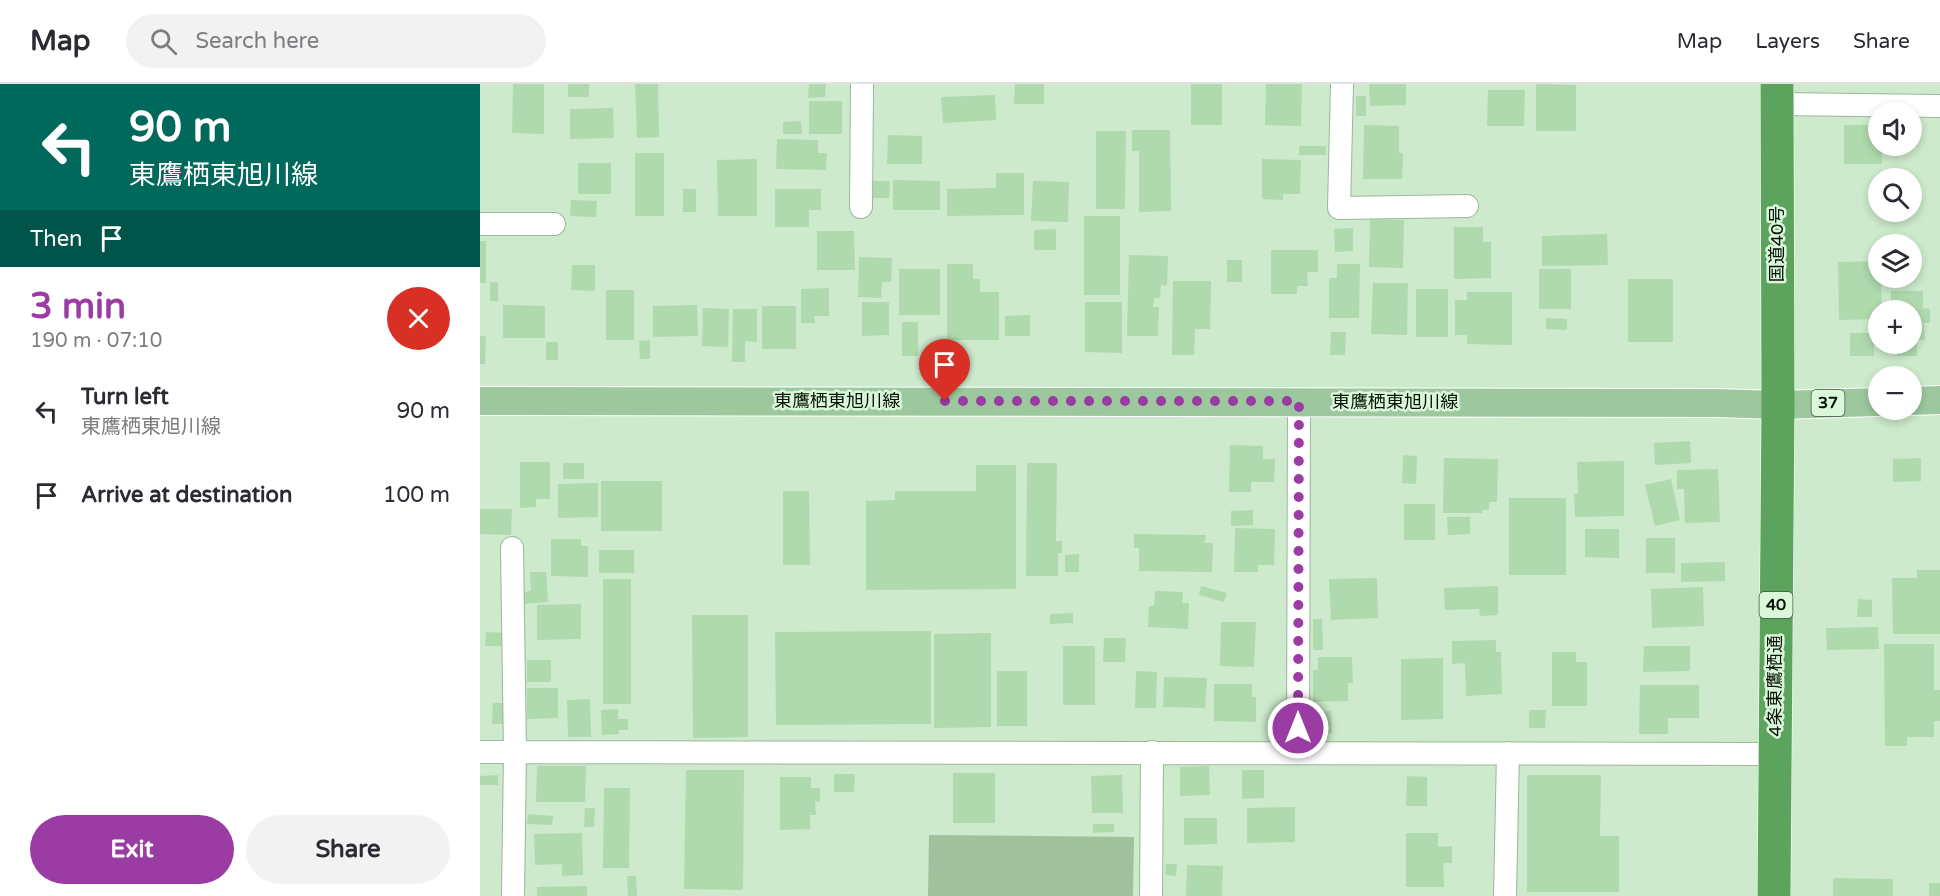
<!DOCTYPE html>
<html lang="en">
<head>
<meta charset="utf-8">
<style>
	body { margin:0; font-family:"Varela Round","Noto Sans JP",sans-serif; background:#f2f2f3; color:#2b2b33; height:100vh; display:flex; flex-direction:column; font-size:22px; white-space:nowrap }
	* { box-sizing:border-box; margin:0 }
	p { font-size:20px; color:#7c7c81 }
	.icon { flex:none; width:33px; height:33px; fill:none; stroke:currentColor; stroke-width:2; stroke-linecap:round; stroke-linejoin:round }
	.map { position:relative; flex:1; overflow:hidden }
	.drawer { display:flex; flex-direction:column; background:#fff; width:480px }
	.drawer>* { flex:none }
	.banner { background:#00695c; color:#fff; overflow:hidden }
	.fabs { position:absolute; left:1388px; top:18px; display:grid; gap:12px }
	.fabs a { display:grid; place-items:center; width:54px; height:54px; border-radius:50%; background:#fff; box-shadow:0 3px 9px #0003; font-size:30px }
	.pin { position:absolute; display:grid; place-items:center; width:51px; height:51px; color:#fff; margin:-62px -26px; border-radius:50% 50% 50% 0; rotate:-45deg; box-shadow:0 0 6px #0007 }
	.pin .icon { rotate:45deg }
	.me { position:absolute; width:66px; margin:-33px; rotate:0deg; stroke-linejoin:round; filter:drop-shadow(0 0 4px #0008) }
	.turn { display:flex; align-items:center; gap:21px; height:126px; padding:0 30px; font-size:27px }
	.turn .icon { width:78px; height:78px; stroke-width:2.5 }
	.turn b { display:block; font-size:42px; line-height:51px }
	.then { display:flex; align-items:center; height:57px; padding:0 30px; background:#0003; gap:12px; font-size:22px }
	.round { display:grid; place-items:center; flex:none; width:63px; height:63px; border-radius:32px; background:#f2f2f3 }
	.headline { display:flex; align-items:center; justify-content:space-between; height:102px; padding:0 30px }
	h1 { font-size:36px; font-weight:700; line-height:45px; color:#9b3ca5 }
	.action { display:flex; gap:12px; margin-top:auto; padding:12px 30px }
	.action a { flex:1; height:69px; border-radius:36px; background:#9b3ca5; color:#fff; font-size:24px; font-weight:700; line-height:69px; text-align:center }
	.action a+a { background:#f2f2f3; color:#2b2b33 }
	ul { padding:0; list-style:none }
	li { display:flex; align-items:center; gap:18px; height:84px; padding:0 30px }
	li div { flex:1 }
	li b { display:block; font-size:22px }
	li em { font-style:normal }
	header { display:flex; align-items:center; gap:36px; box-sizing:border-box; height:84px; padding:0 30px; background:#fff; border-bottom:2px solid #e1e1e2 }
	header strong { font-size:28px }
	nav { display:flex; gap:33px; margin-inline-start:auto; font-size:21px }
	.search { width:420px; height:54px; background:#f2f2f3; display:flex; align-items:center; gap:15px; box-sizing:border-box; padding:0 21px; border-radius:33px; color:#7c7c81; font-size:22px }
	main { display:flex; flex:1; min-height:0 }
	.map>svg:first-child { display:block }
	.green { fill:#9fc29d }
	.building { fill:#afdaad }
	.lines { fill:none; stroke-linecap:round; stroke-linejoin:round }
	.minor-casing { stroke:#9cb79b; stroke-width:24 }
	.major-casing { stroke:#fff; stroke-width:30 }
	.highway-casing { stroke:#fff; stroke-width:34 }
	.minor { stroke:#fff; stroke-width:22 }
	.major { stroke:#9dc89e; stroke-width:28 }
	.highway { stroke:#5ca35d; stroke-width:33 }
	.route { stroke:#9b3ca5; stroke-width:10; stroke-dasharray:0 18 }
	.labels { text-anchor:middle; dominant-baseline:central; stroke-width:5; stroke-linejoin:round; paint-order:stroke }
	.shield { fill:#daf7d9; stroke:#465545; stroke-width:1.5 }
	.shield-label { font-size:16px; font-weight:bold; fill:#071006 }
	.street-label { font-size:18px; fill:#071006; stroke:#daf7d9 }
</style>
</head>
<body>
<header>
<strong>Map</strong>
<div class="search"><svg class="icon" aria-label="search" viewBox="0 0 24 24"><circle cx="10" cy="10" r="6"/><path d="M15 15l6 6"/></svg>Search here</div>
<nav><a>Map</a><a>Layers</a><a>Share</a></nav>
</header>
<main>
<section class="drawer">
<div class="banner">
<div class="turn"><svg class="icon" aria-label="left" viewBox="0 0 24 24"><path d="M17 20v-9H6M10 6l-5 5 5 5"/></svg><div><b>90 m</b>東鷹栖東旭川線</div></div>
<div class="then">Then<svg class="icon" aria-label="arrive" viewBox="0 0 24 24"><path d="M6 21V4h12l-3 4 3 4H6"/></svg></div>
</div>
<div class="headline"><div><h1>3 min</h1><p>190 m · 07:10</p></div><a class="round" style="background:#d93025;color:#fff"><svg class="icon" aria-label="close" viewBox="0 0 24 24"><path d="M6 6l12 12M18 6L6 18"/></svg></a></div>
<ul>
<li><svg class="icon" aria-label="left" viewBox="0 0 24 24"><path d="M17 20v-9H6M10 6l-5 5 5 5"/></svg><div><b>Turn left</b><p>東鷹栖東旭川線</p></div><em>90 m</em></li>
<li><svg class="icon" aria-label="arrive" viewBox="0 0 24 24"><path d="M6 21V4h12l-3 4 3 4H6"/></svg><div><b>Arrive at destination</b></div><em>100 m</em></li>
</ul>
<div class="action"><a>Exit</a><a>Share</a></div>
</section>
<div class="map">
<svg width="1460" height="812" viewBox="0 0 1460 812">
	<rect width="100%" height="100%" fill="#cdeacc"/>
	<!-- green -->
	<path class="green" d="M449,751L654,753L653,812H448Z"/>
	<!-- building -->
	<path class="building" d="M33,0H64V50L32,49Z
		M88,0H109V13H88Z
		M155,0H178L179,53L157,54Z
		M329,0H346L345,13L328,14Z
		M535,0H564V20H534Z
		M711,0H742V41H711Z
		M786,0H822L821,42L785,41Z
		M889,0H926V21L890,22Z
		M1056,0L1096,1V47H1056Z
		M1008,6H1045L1044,42H1007Z
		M515,11L516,36L463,39L461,13Z
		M876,12H886V32H876Z
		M329,17H362V50H329Z
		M133,24L134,54L90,55V25Z
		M321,37L322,50H303V38Z
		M884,41L919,42V69H923L922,95H883Z
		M1364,41H1398V62H1402V80H1364Z
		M652,46H690L691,127L659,128V67H652Z
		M616,47H646L645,125H616Z
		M408,51L442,52V80H407Z
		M297,55L338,56V69H347L346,86L296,85Z
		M819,62H846V71H819Z
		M155,69H184V132H155Z
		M277,75V132H238L237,76Z
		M782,75L821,76L820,110H803V116L782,115Z
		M98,79H131V110H98Z
		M516,89H544V131L467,132V105L516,104Z
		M413,96L460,97V126H413Z
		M393,97H410L409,114H393Z
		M553,97L589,98L588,138L551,137Z
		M203,105H216V128H203Z
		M295,105H341V126H329V143H295Z
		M91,116L117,117L116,133L90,132Z
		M604,132H640V211H604Z
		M890,135L924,136L923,184L889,183Z
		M974,143H1003V158H1011V194L974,195Z
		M873,144V167L855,168L854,145Z
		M576,145V166H554V146Z
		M337,147H374L375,186H337Z
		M1127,150L1128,181L1062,182V152Z
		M0,157H6V199H0Z
		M791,166H838V188H827L828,202H817V210H791Z
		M649,171L688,172L687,202L681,201L680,214H674L673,223H679L678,252H647Z
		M379,173L412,174L411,198H402L401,214L378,213Z
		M747,176H762V198H747Z
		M1398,177V194H1401L1402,226H1398V235L1359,236L1358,178Z
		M467,180H493V195H500V208H519V256H467Z
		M857,180H880L879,234H849V194H857Z
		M92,181H115V207L91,206Z
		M419,185H460V231H419Z
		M1059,185H1091V225H1059Z
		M1148,195H1193V258H1148Z
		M693,197H731L730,245H715L714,271H692Z
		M10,198H18V217H10Z
		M893,199H928L927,251L891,250Z
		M349,204V232H334L335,239H321V205Z
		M936,205H968V253H936Z
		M126,206H154V256H126Z
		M1411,207H1443V224L1450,225V239H1444L1445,256H1437V272H1417V260H1431V226H1411Z
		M987,208H1032V261L987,260V251H975V216H987Z
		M382,218H409V251L382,252Z
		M605,218H642V269L605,268Z
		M23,221L65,222V254H23Z
		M217,221L218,252L173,253V222Z
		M282,222H316V265H282Z
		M223,224L249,225L248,263L222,262Z
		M253,225H277V258L265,257V278H252Z
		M550,231V252H525V232Z
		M1066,234L1087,235V246L1066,245Z
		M422,238H438V272H422Z
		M851,248H866L865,271H850Z
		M1370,249H1394V272H1370Z
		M0,252H6L5,280H0Z
		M170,256V275H160L159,257Z
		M66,258H78V276H66Z
		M1210,357L1211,379L1175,381L1174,359Z
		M750,361L783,362V375H795L794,398H771V408H749Z
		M923,371L937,372L936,400L922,399Z
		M964,374L1018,375L1017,418H1009V426H1002V429H963Z
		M1441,374V397L1413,398V375Z
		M1144,377V432L1095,433L1094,410H1098L1097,378Z
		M40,378H70V415H56V423L40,424Z
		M83,379H104V395H83Z
		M547,379H577L576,457H582V469H578V492H546Z
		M496,381H536V505L386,506V417L415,416V407H496Z
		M1238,385L1240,438L1205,439L1204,405H1197V386Z
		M1191,395L1200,436L1175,442L1165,401Z
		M121,397H182V447H121Z
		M118,399V433L78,434V400Z
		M303,407H329L330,481H303Z
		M1029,414H1086V491H1029Z
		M924,420H955V456H924Z
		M0,425H32L31,451L0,450Z
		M773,426V441L751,442V427Z
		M967,433H990V450L968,451Z
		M755,444L795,445L794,481H778V488H754Z
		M1105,445H1139V474L1105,473Z
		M654,450L726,451L725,459H733L732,488L659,487V464H654Z
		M1166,454H1195V489H1166Z
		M71,455H101V462H108V493L71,492Z
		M119,466H154V489H119Z
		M599,470V488H585V471Z
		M1245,478V497L1201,498V479Z
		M1437,486H1460V550H1413L1412,494H1437Z
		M50,488H66L68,518L43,520V508L51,507Z
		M897,494L898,534L851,536L849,495Z
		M123,495H151V620H123Z
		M721,502L747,509L744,518L719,511Z
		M1018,502V531L1000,532L999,525L965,526L964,504Z
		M1223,503L1224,542L1172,544L1171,505Z
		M675,507L703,508L702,519H709L708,545L668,543L669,522H674Z
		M1378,515L1392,516V533H1377Z
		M101,520V555L57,556V521Z
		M593,529V539L570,540V530Z
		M212,531H268V653L213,654Z
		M833,535H842L843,566H833Z
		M741,538H776L774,583L740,582Z
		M1398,543L1399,565L1347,566L1346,544Z
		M451,547V640L296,641L295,548Z
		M6,548L24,549V562H5Z
		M511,549V643L454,644V550Z
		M624,554H646L645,578H623Z
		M1016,556V568H1021L1022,610L986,612L985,579L972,580V557Z
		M1404,560H1454V606H1460V637H1454V653H1427V662H1405Z
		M583,562H615V621H583Z
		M1164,562H1210V587L1163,588Z
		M1072,568H1096V578H1107V622H1072Z
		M838,573H872L873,599H868V617L833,618V586H838Z
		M963,574V635L921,636V575Z
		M47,576H71V598H47Z
		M517,587H547V642H517Z
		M656,587L677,588L676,624H655Z
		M684,593L727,594L725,624L683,623Z
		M734,600H772V613H776V638L734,637Z
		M1160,601H1219V634H1188V650H1159Z
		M47,604H78V634L47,635Z
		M110,615L111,653H88L87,616Z
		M13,619H26V640H12Z
		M138,625V635H148V646H139V650L122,651L121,626Z
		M1049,626H1066L1065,644H1049Z
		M851,627L852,649L841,650L840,628Z
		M57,682H106L105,718H56Z
		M729,682L730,711L700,712V683Z
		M206,686H264L263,806L204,805Z
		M762,686H784V714L762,715Z
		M473,689H515V739H473Z
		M354,690H375L374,708H354Z
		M18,691V701H0V692Z
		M642,691L643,729H612L611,692Z
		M1047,691H1121L1120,752H1139V808H1047Z
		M927,692L947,693V722H926Z
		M300,693H331V704H340V718L335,717L336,731H330V745L300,746Z
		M124,704H150L149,784H123Z
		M815,723V758L767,759V724Z
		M105,724H115L114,743H104Z
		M48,730L73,732L72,741L47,740Z
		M704,734H737V760L704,761Z
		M613,740H634V748L613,749Z
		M102,749L103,791L82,792V780L55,781L54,750Z
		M926,749H958V763L972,762V779H963L964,803H926Z
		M686,780H697L696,792L685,791Z
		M707,781L743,782L742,812H706Z
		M147,792H156L157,812H148Z
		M1353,794L1413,795V812H1353Z
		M1449,799H1460V812H1449Z
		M107,802V812H57V803Z"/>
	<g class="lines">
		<defs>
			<path id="minor" d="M862,0L859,124L987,122
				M1297,20L1460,22
				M381,123L382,0
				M0,140H74
				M32,464L35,668L33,812
				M0,668L1295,670
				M818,668L819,317
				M671,812L672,668
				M1025,812L1028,669"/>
			<path id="major" d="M0,317L1235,319L1298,321L1398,318
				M1431,317L1460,316"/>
			<path id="highway" d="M1294,812L1298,321L1297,0"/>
		</defs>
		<!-- minor casing -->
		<use href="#minor" class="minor-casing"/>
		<!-- major casing -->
		<use href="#major" class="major-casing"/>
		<!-- highway casing -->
		<use href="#highway" class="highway-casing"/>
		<!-- minor -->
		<use href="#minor" class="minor"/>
		<!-- major -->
		<use href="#major" class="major"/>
		<!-- highway -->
		<use href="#highway" class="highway"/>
	</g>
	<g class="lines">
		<!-- route -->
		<path class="route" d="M465,317H819L818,644"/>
	</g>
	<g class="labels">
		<!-- shield labels -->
		<g class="shield">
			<rect x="1331.5" y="306" width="33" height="26" rx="4.5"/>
			<rect x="1279.5" y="508" width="33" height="26" rx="4.5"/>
		</g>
		<g class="shield-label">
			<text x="1348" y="319">37</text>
			<text x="1296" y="521">40</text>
		</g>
		<!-- street labels -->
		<g class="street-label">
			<text transform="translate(1297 160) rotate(-90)">国道40号</text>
			<text x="357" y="317">東鷹栖東旭川線</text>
			<text x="915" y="318">東鷹栖東旭川線</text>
			<text transform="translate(1295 602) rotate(-90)">4条東鷹栖通</text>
		</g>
	</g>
</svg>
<div class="fabs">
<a><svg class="icon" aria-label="sound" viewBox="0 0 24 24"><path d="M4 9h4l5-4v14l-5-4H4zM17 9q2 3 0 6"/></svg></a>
<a><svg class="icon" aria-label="search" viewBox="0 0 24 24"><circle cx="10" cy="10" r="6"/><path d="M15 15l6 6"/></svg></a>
<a><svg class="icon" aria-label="layers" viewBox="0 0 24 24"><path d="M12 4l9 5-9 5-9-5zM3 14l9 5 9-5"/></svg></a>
<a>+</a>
<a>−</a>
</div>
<div class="pin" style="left:465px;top:317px;background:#d93025"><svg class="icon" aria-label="arrive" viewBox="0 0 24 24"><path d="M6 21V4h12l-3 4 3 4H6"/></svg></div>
<svg class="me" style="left:818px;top:644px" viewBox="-20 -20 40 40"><circle r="17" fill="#9b3ca5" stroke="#fff" stroke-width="3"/><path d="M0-11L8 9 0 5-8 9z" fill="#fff"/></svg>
</div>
</main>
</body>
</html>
